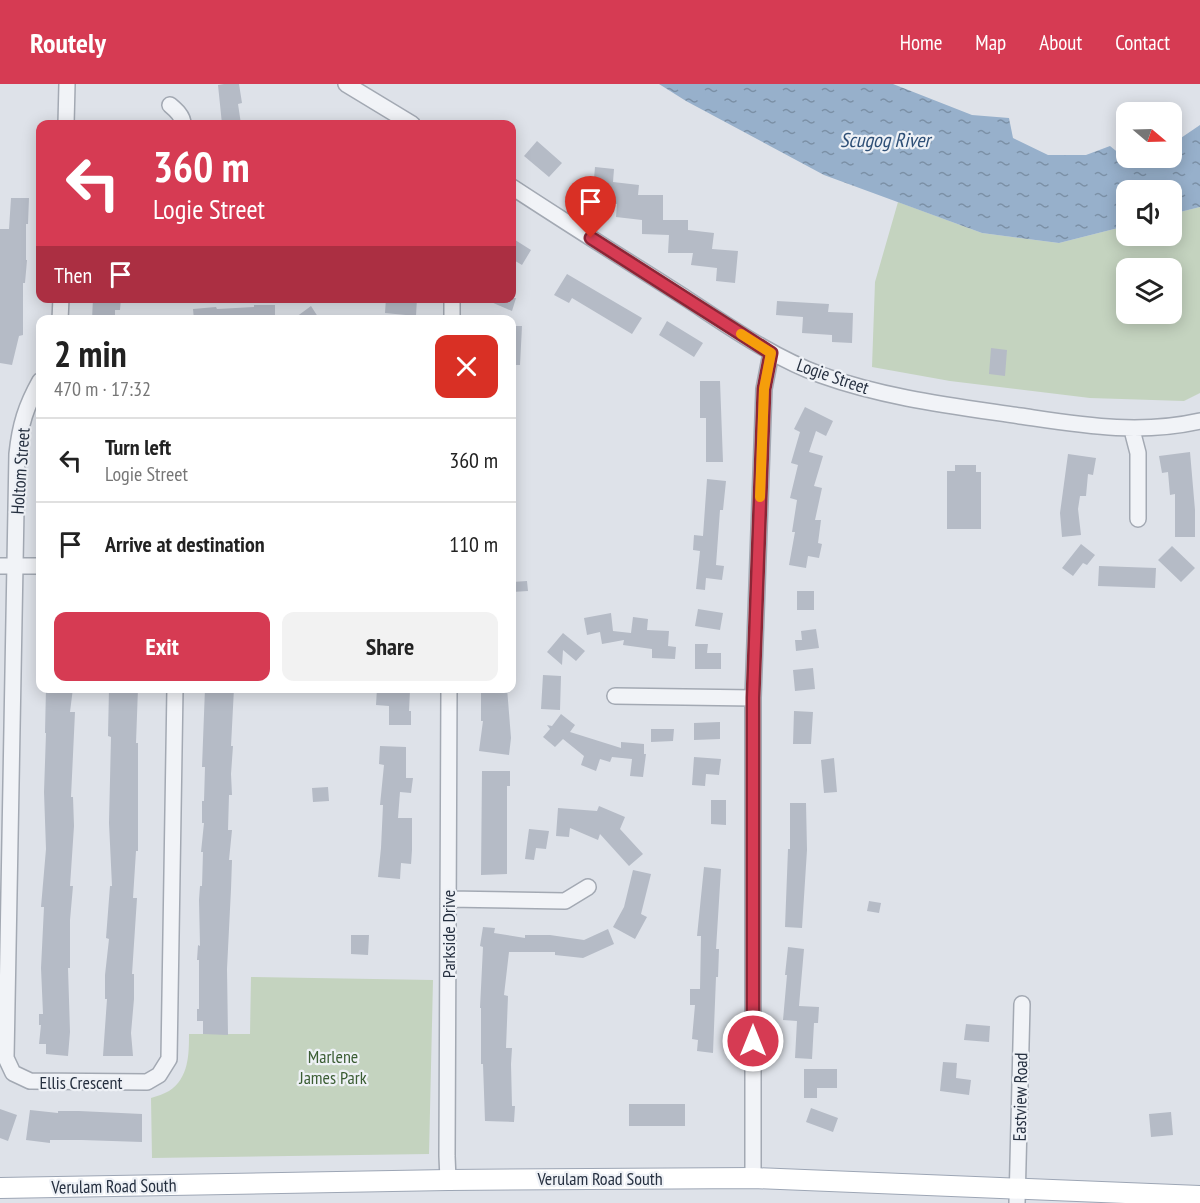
<!DOCTYPE html>
<html lang="en">
<head>
<meta charset="utf-8">
<style>
	body { margin:0; font-family:"PT Sans Narrow",sans-serif; background:#f2f2f2; color:#222; height:100vh; display:flex; flex-direction:column; font-size:22px; white-space:nowrap }
	* { box-sizing:border-box; margin:0 }
	p { font-size:20px; color:#767676 }
	.icon { flex:none; width:33px; height:33px; fill:none; stroke:currentColor; stroke-width:2; stroke-linecap:round; stroke-linejoin:round }
	.map { position:relative; flex:1; overflow:hidden }
	.drawer { position:absolute; left:36px; top:231px; width:480px; height:378px; display:flex; flex-direction:column; background:#fff; border-radius:12px; box-shadow:0 3px 15px #0003 }
	.drawer>* { flex:none }
	.hud { position:absolute; left:36px; top:36px; width:480px; height:183px; border-radius:12px; box-shadow:0 3px 15px #0003; background:#d63b53; color:#fff; overflow:hidden }
	.needle { width:39px; rotate:109deg }
	.fabs { position:absolute; left:1116px; top:18px; display:grid; gap:12px }
	.fabs a { display:grid; place-items:center; width:66px; height:66px; border-radius:12px; background:#fff; box-shadow:0 3px 15px #0003; font-size:30px }
	.pin { position:absolute; display:grid; place-items:center; width:51px; height:51px; color:#fff; margin:-62px -26px; border-radius:50% 50% 50% 0; rotate:-45deg; box-shadow:0 0 6px #0007 }
	.pin .icon { rotate:45deg }
	.me { position:absolute; width:66px; margin:-33px; rotate:0deg; stroke-linejoin:round; filter:drop-shadow(0 0 4px #0008) }
	.turn { display:flex; align-items:center; gap:21px; height:126px; padding:0 18px; font-size:27px }
	.turn .icon { width:78px; height:78px; stroke-width:2.5 }
	.turn b { display:block; font-size:42px; line-height:51px }
	.then { display:flex; align-items:center; height:57px; padding:0 18px; background:#0003; gap:12px; font-size:22px }
	.round { display:grid; place-items:center; flex:none; width:63px; height:63px; border-radius:12px; background:#f2f2f2 }
	.headline { display:flex; align-items:center; justify-content:space-between; height:102px; padding:0 18px }
	h1 { font-size:36px; font-weight:700; line-height:45px }
	.cta { display:flex; gap:12px; margin-top:auto; padding:12px 18px }
	.cta a { flex:1; height:69px; border-radius:12px; background:#d63b53; color:#fff; font-size:24px; font-weight:700; line-height:69px; text-align:center }
	.cta a+a { background:#f2f2f2; color:#222 }
	ul { padding:0; list-style:none }
	li { display:flex; align-items:center; gap:18px; height:84px; padding:0 18px; border-top:2px solid #e0e0e0 }
	li div { flex:1 }
	li b { display:block; font-size:22px }
	li em { font-style:normal }
	header { display:flex; align-items:center; gap:36px; box-sizing:border-box; height:84px; padding:0 30px; background:#d63b53; color:#fff }
	header strong { font-size:28px }
	nav { display:flex; gap:33px; margin-inline-start:auto; font-size:21px }
	.map>svg:first-child { display:block }
	.park { fill:#c4d3bf; fill-rule:evenodd }
	.water { fill:url(#water-ripples) }
	.building { fill:#b5bbc6 }
	.lines { fill:none; stroke-linecap:round; stroke-linejoin:round }
	.minor-casing { stroke:#a3a9b3; stroke-width:18 }
	.major-casing { stroke:#9da6b5; stroke-width:22 }
	.minor { stroke:#f1f3f7; stroke-width:15 }
	.major { stroke:#fff; stroke-width:20 }
	.route-casing { stroke:#8b2636; stroke-width:15 }
	.route { stroke:#d63b53; stroke-width:10 }
	.slow { stroke:#f59e0b; stroke-width:10 }
	.labels { text-anchor:middle; dominant-baseline:central; stroke-width:4.5; stroke-linejoin:round; paint-order:stroke }
	.street-label { font-size:18px; fill:#263040; stroke:#eef1f6 }
	.park-label { font-size:18px; fill:#3b5d33; stroke:#eef1f6 }
	.water-label { font-size:20px; font-style:italic; fill:#2e4f76; stroke:#eef1f6 }
</style>
</head>
<body>
<header>
<strong>Routely</strong>
<nav><a>Home</a><a>Map</a><a>About</a><a>Contact</a></nav>
</header>
<div class="map">
<svg width="1200" height="1119" viewBox="0 0 1200 1119">
	<defs>
		<pattern id="water-ripples" width="26" height="14" patternUnits="userSpaceOnUse" patternTransform="scale(1.5)"><rect width="26" height="14" fill="#97b0cb"/><path d="M2 4q2-2 4 0t4 0M15 11q2-2 4 0t4 0" fill="none" stroke="#7b90a6"/></pattern>
	</defs>
	<rect width="100%" height="100%" fill="#dee2e9"/>
	<!-- park -->
	<path class="park" d="M898,118L982,149L1059,159L1126,142V152H1172V130L1200,123V309L1184,317L1090,314L950,297L872,283L875,198ZM1126,184H1172V230H1126Z
		M251,893L433,896L429,1070L152,1074L151,1014C157,1012 164,1010 169,1007C189,994 189,970 189,950H250Z"/>
	<!-- water -->
	<path class="water" d="M659,0H893L972,31L1009,34L1013,54L1048,71H1086L1110,62L1126,75L1131,74H1172V60L1200,41V123L1172,130V106H1126V142L1059,159L982,149L824,91L686,17Z"/>
	<!-- building -->
	<path class="building" d="M224,0H239L242,19L238,20L241,40H222L218,1Z
		M537,57L562,79L549,93L524,72Z
		M595,83L614,85L613,98L639,101L638,111H663V136H688V146L714,149L712,165L738,167L735,199L716,197L717,184L691,181L693,169H668L669,151L642,150V136L616,133L617,120L592,118Z
		M11,114H29L28,140H26V176H27L25,199H23V251L19,252L12,281L0,279V145H9Z
		M512,154L531,166L522,181L512,175Z
		M567,190L642,234L632,250L572,214L569,219L554,211Z
		M93,214H121L120,226H115V236H92Z
		M386,214H417L416,232L385,229Z
		M482,214H516L512,227Z
		M777,217L829,220L828,228L853,229L852,259L832,258V251L802,249L803,233L776,231Z
		M254,221H275V236H194L193,225L216,223L217,225L254,223Z
		M311,222L320,236H292Z
		M667,237L703,259L694,273L659,251Z
		M512,242H522L520,281H512Z
		M991,264L1007,266L1005,292L989,290Z
		M700,297H720L723,378H706V334H700Z
		M805,323L833,337L826,352L816,347L809,368L823,372L814,402L822,404L815,436H821L818,459L822,460L819,474L808,472L806,484L789,481L795,448H792L797,416L790,414L798,381L791,379L800,348L794,345Z
		M1190,368L1195,426V453H1175V410L1170,411L1168,388L1162,389L1159,372Z
		M1068,370L1096,374L1093,391L1088,390L1086,412H1080L1078,425L1081,451L1062,453L1060,429Z
		M955,381H976V388H981V445H947V387H955Z
		M707,395L726,397L723,426H720L716,481L724,482L722,496L706,494L705,506L696,505L700,467L693,466L694,451L703,452Z
		M1081,460L1095,471L1087,481L1083,479L1073,492L1062,484Z
		M1172,462L1195,484L1181,498L1158,476Z
		M1099,482L1156,484L1155,504L1098,502Z
		M527,497L528,507L512,508V498Z
		M797,507H814V526H797Z
		M698,525L723,529L720,546L695,542Z
		M611,529L613,547L631,549L633,533L648,535L647,546L669,547L668,562L676,563L675,575L652,574V565L623,561L624,556L602,560L600,548L587,551L584,534Z
		M816,545L819,564L796,567L795,556H802L801,547Z
		M563,549L585,567L576,577L563,566L562,581L547,568Z
		M695,560H708L707,569H721V585H695Z
		M813,584L815,605L795,607L793,586Z
		M543,591L561,592L560,626L541,625Z
		M46,604H73L70,628H75L71,713H73L74,742L70,802H73L70,836V884H68L70,948L68,972L46,970V960H39L41,941H39V930H43L41,884L44,823H41L46,765L44,708L46,649H45Z
		M109,604H138L136,659H138V767H136L133,814H137L132,890H134V915L131,949L133,972H103L107,915H105V891L109,855L106,854L110,802H112L109,739L111,653L108,652Z
		M205,604H234L231,662H233L231,690L232,711H229L228,746H232L229,776H232L231,805L227,885L228,951L203,950V937H197V925H199V876H197L198,861L200,862L199,816L200,802H202L203,768H201L204,739H202V717H204L205,683H202Z
		M377,604L410,606L409,627H411V641H389V622L376,621Z
		M481,604H507L511,654L509,671L479,667L483,637H481Z
		M794,627L813,628L811,660H793Z
		M561,630L575,641L570,648L621,664V658L644,660V670H646L643,693L630,692L632,675L612,673L610,678L600,675L596,687L581,681L584,672L563,655L555,663L543,653L550,645L547,641L552,642Z
		M720,638V655L694,656V639Z
		M651,645H674L673,657L651,658Z
		M380,662L406,663V694H413L411,709L400,708L398,734H412V766L411,780L401,779L400,795L378,793L381,764L383,721H380L384,681L379,680Z
		M694,673L721,675L719,691L706,690L705,702L692,701Z
		M834,674L837,708L824,709L821,676Z
		M482,687H510V702H507V790L481,791Z
		M328,703L329,717L313,718L312,704Z
		M711,716H726V741L711,740Z
		M790,719H806L807,766L802,844L785,843L788,765H790Z
		M599,722L625,733L620,745L643,770L629,782L600,750L598,756L570,744L569,753L556,752L558,724L597,727Z
		M529,745L549,747L546,765L536,764L534,776L525,775Z
		M704,783L721,785L716,865H719L718,893H716L713,969L697,967L698,956L692,955L695,921H690V905H700L701,852H697Z
		M633,786L651,790L641,830L647,833L635,855L613,843L624,823Z
		M869,817L881,819L879,829L867,827Z
		M483,843L495,844L494,849L525,854V851H550L584,856L608,845L614,860L583,874L555,871V868H509L504,911L508,912L506,964H512L511,980L512,1022H515L514,1038L485,1037L483,980H481V924H480L483,863L480,862Z
		M351,851H369L368,871L351,870Z
		M788,863L804,865L799,922L819,923L818,939H814L812,975L795,974L797,937L783,936L787,891H785Z
		M966,940L990,942L989,958L964,956Z
		M943,978L957,979L956,994L971,996L969,1011L940,1007Z
		M804,985H837V1004H817V1014H804Z
		M629,1020H685V1042H629Z
		M811,1024L838,1034L833,1048L806,1038Z
		M0,1025L17,1031L8,1057L0,1054Z
		M30,1026L58,1029V1027H79L142,1030V1058L82,1056H50V1059L26,1056Z
		M1171,1028L1173,1051L1151,1053L1149,1030Z"/>
	<g class="lines">
		<defs>
			<path id="minor" d="M346,0L412,40
				M170,21C176,26 183,32 183,40
				M66,40L67,0
				M512,103C570,141 629,178 687,215C730,243 772,273 821,291C885,314 953,322 1020,332C1082,341 1138,351 1200,337
				M452,214V236
				M60,236L61,214
				M40,297C26,322 20,341 17,370L6,974L13,989L30,997L147,998L159,991L169,975L175,604
				M1132,346L1138,369V435
				M0,482H40
				M615,612L753,614
				M448,815L565,817L588,803
				M753,1094V614L764,305L771,269
				M448,1096L447,1072L449,604
				M1017,1119L1022,920"/>
			<path id="major" d="M0,1104L448,1096L753,1094L1200,1112"/>
		</defs>
		<!-- minor casing -->
		<use href="#minor" class="minor-casing"/>
		<!-- major casing -->
		<use href="#major" class="major-casing"/>
		<!-- minor -->
		<use href="#minor" class="minor"/>
		<!-- major -->
		<use href="#major" class="major"/>
	</g>
	<g class="lines">
		<defs>
			<path id="route" d="M591,154L771,269L764,305L753,614V957"/>
		</defs>
		<!-- route casing -->
		<use href="#route" class="route-casing"/>
		<!-- route -->
		<use href="#route" class="route"/>
		<!-- slow -->
		<path class="slow" d="M741,250L771,269L764,305L760,413"/>
	</g>
	<g class="labels">
		<!-- street labels -->
		<g class="street-label">
			<text transform="translate(833 292) rotate(19)">Logie Street</text>
			<text transform="translate(20 387) rotate(-86)">Holtom Street</text>
			<text transform="translate(448 850) rotate(-90)">Parkside Drive</text>
			<text x="81" y="998">Ellis Crescent</text>
			<text transform="translate(1020 1013) rotate(-89)">Eastview Road</text>
			<text x="600" y="1094">Verulam Road South</text>
			<text transform="translate(114 1102) rotate(-1)">Verulam Road South</text>
		</g>
		<!-- park labels -->
		<g class="park-label">
			<text x="333" y="972">Marlene<tspan x="333" dy="21">James Park</tspan></text>
		</g>
		<!-- water labels -->
		<g class="water-label">
			<text x="885" y="56">Scugog River</text>
		</g>
	</g>
</svg>
<div class="fabs">
<a><svg class="needle" viewBox="-14 -14 28 28"><path d="M0-13l5 13h-10z" fill="#e53935"/><path d="M0 13l5-13h-10z" fill="#767676"/></svg></a>
<a><svg class="icon" aria-label="sound" viewBox="0 0 24 24"><path d="M4 9h4l5-4v14l-5-4H4zM17 9q2 3 0 6"/></svg></a>
<a><svg class="icon" aria-label="layers" viewBox="0 0 24 24"><path d="M12 4l9 5-9 5-9-5zM3 14l9 5 9-5"/></svg></a>
</div>
<div class="pin" style="left:591px;top:154px;background:#d93025"><svg class="icon" aria-label="arrive" viewBox="0 0 24 24"><path d="M6 21V4h12l-3 4 3 4H6"/></svg></div>
<svg class="me" style="left:753px;top:957px" viewBox="-20 -20 40 40"><circle r="17" fill="#d63b53" stroke="#fff" stroke-width="3"/><path d="M0-11L8 9 0 5-8 9z" fill="#fff"/></svg>
<div class="hud">
<div class="turn"><svg class="icon" aria-label="left" viewBox="0 0 24 24"><path d="M17 20v-9H6M10 6l-5 5 5 5"/></svg><div><b>360 m</b>Logie Street</div></div>
<div class="then">Then<svg class="icon" aria-label="arrive" viewBox="0 0 24 24"><path d="M6 21V4h12l-3 4 3 4H6"/></svg></div>
</div>
<section class="drawer">
<div class="headline"><div><h1>2 min</h1><p>470 m · 17:32</p></div><a class="round" style="background:#d93025;color:#fff"><svg class="icon" aria-label="close" viewBox="0 0 24 24"><path d="M6 6l12 12M18 6L6 18"/></svg></a></div>
<ul>
<li><svg class="icon" aria-label="left" viewBox="0 0 24 24"><path d="M17 20v-9H6M10 6l-5 5 5 5"/></svg><div><b>Turn left</b><p>Logie Street</p></div><em>360 m</em></li>
<li><svg class="icon" aria-label="arrive" viewBox="0 0 24 24"><path d="M6 21V4h12l-3 4 3 4H6"/></svg><div><b>Arrive at destination</b></div><em>110 m</em></li>
</ul>
<div class="cta"><a>Exit</a><a>Share</a></div>
</section>
</div>
</body>
</html>
